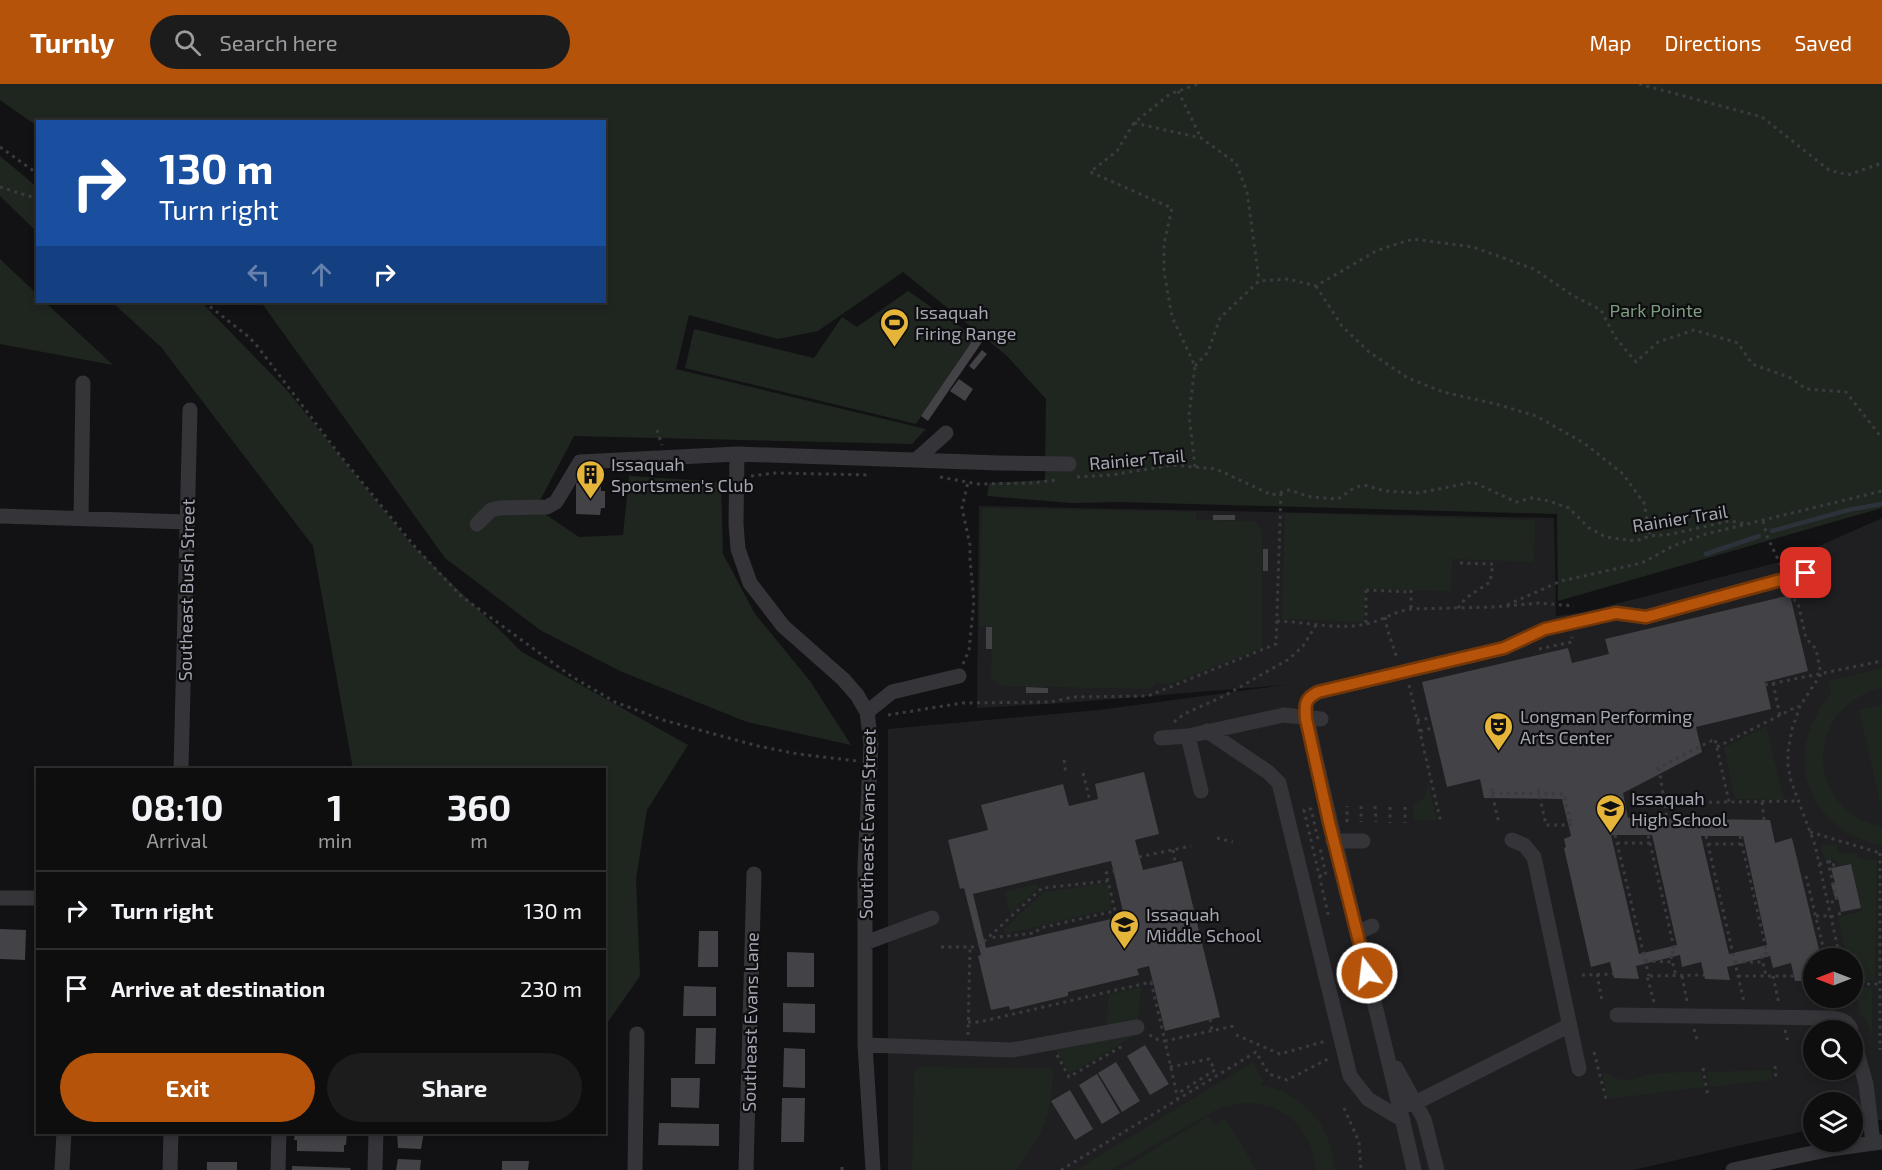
<!DOCTYPE html>
<html lang="en">
<head>
<meta charset="utf-8">
<style>
	body { margin:0; font-family:"Exo 2",sans-serif; background:#1c1c1d; color:#f1f3f6; height:100vh; display:flex; flex-direction:column; font-size:22px; white-space:nowrap }
	* { box-sizing:border-box; margin:0 }
	p { font-size:20px; color:#9b9c9e }
	.icon { flex:none; width:33px; height:33px; fill:none; stroke:currentColor; stroke-width:2; stroke-linecap:round; stroke-linejoin:round }
	.map { position:relative; flex:1; overflow:hidden }
	.details { position:absolute; left:36px; top:684px; width:570px; height:366px; display:flex; flex-direction:column; background:#0e0e0f; border-radius:0px; box-shadow:0 3px 9px #0003,0 0 0 2px #2e2e2f }
	.details>* { flex:none }
	.top-card { position:absolute; left:36px; top:36px; width:570px; height:183px; border-radius:0px; box-shadow:0 3px 9px #0003,0 0 0 2px #2e2e2f; background:#1a4fa0; color:#fff; overflow:hidden }
	.needle { width:39px; rotate:270deg }
	.fabs { position:absolute; left:1803px; top:864px; display:grid; gap:12px }
	.fabs a { display:grid; place-items:center; width:60px; height:60px; border-radius:50%; background:#0e0e0f; box-shadow:0 3px 9px #0003,0 0 0 2px #2e2e2f; font-size:30px }
	.pin { position:absolute; display:grid; place-items:center; width:51px; height:51px; color:#fff; margin:-26px; border-radius:12px; box-shadow:0 3px 9px #0006 }
	.me { position:absolute; width:66px; margin:-33px; rotate:345deg; stroke-linejoin:round; filter:drop-shadow(0 0 4px #0008) }
	.turn { display:flex; align-items:center; gap:21px; height:126px; padding:0 24px; font-size:27px }
	.turn .icon { width:78px; height:78px; stroke-width:2.5 }
	.turn b { display:block; font-size:42px; line-height:51px }
	.lanes { display:flex; align-items:center; height:57px; padding:0 24px; background:#0003; justify-content:center; gap:30px; direction:ltr }
	.lanes .off { opacity:.35 }
	.eta { display:flex; justify-content:space-evenly; align-items:center; height:102px; text-align:center }
	.eta b { font-size:36px; font-weight:700; line-height:42px }
	.cta { display:flex; gap:12px; margin-top:auto; padding:12px 24px }
	.cta a { flex:1; height:69px; border-radius:36px; background:#b45309; color:#fff; font-size:24px; font-weight:700; line-height:69px; text-align:center }
	.cta a+a { background:#1c1c1d; color:#f1f3f6 }
	ul { padding:0; list-style:none }
	li { display:flex; align-items:center; gap:18px; height:78px; padding:0 24px; border-top:2px solid #2e2e2f }
	li div { flex:1 }
	li b { display:block; font-size:22px }
	li em { font-style:normal }
	header { display:flex; align-items:center; gap:36px; box-sizing:border-box; height:84px; padding:0 30px; background:#b45309; color:#fff }
	header strong { font-size:28px }
	nav { display:flex; gap:33px; margin-inline-start:auto; font-size:21px }
	.search { width:420px; height:54px; background:#1c1c1d; display:flex; align-items:center; gap:15px; box-sizing:border-box; padding:0 21px; border-radius:33px; color:#9b9c9e; font-size:22px }
	.map>svg:first-child { display:block }
	.built { fill:#1f1e21; fill-rule:evenodd }
	.green { fill:#1f2620 }
	.lines { fill:none; stroke-linecap:round; stroke-linejoin:round }
	.stream { stroke:#2c3239; stroke-width:4.5 }
	.building { fill:#424247; fill-rule:evenodd }
	.path { stroke:#3a3b3f; stroke-width:3; stroke-dasharray:3 4.5; stroke-linecap:butt }
	.minor { stroke:#343439; stroke-width:15 }
	.route-casing { stroke:#753606; stroke-width:15 }
	.route { stroke:#b45309; stroke-width:10 }
	.labels { text-anchor:middle; dominant-baseline:central; stroke-width:4.5; stroke-linejoin:round; paint-order:stroke }
	.park-label { font-size:18px; fill:#7d9d81; stroke:#0e0d0f }
	.poi-label { font-size:18px; fill:#a5a8b3; stroke:#0e0d0f; text-anchor:start }
	.street-label { font-size:18px; fill:#a5a8b3; stroke:#0e0d0f }
</style>
</head>
<body>
<header>
<strong>Turnly</strong>
<div class="search"><svg class="icon" aria-label="search" viewBox="0 0 24 24"><circle cx="10" cy="10" r="6"/><path d="M15 15l6 6"/></svg>Search here</div>
<nav><a>Map</a><a>Directions</a><a>Saved</a></nav>
</header>
<div class="map">
<svg width="1882" height="1086" viewBox="0 0 1882 1086">
	<rect width="100%" height="100%" fill="#121214"/>
	<!-- built -->
	<path class="built" d="M979,422L1554,434L1556,532L1584,528L1788,476L1882,434V1036L1853,1037L1852,1018H1814L1813,1045L1633,1086H888V645L1099,626L1285,601L1064,619L977,624ZM1814,874H1852V914H1814ZM1814,946H1852V986H1814Z"/>
	<!-- green -->
	<path class="green" d="M0,0H1882V424L1558,517L1557,430L1120,418L1071,419L987,412L989,399L1045,396L1046,315L1006,271L903,188L818,247L778,255L689,231L676,285L926,345L912,360L574,352L536,424L579,453L623,451L629,392L721,398L723,470L755,530L810,597L851,661L747,638L620,587L540,546L445,474L261,218H604V38H38L37,42L0,16Z
		M0,72L37,103V148L0,112Z
		M0,175L37,210L38,218H45L113,281L0,260Z
		M908,207L975,253L916,340L685,284L694,245L814,274L842,233L857,243Z
		M112,218H198L203,220L286,305L412,461L522,568L688,661L647,726L636,795L640,892L605,942L604,686L353,685L313,462L161,263Z
		M982,424L1196,428V436L1254,437L1262,446V564L1171,600L1155,599L1154,603L1146,605L1000,602L991,593L992,543L979,542Z
		M1285,429L1535,436L1534,478L1452,475L1451,507L1365,505L1364,538L1282,535Z
		M1882,584V604C1804,622 1803,725 1882,743V762C1806,746 1780,669 1831,610L1828,597Z
		M1882,621V727L1859,626Z
		M1766,642L1784,716L1735,715L1724,664Z
		M1428,698L1437,736H1414V720L1425,713Z
		M1821,761H1837L1839,769H1856L1858,775L1877,776L1875,897H1863L1859,884L1853,883L1852,874L1850,868H1846L1838,833L1862,827L1851,779L1837,782L1835,775L1825,777Z
		M1107,799L1112,825L1005,850L1004,845L1043,808Z
		M1037,800L1039,803L1010,830L1005,808Z
		M1141,903L1138,937L1106,943L1109,910Z
		M1854,904H1872V954L1866,935L1861,931Z
		M1137,950L1070,990L1056,966Z
		M1253,978L1264,997L1260,1000C1305,1011 1331,1040 1335,1086H1316C1311,1031 1261,1004 1212,1028L1111,1086H1076Z
		M919,983L1053,984C1052,1030 1044,1051 1015,1086H912L914,988Z
		M1771,986L1772,996L1710,1003L1707,988Z
		M1604,988C1630,1004 1634,991 1658,989C1673,988 1687,988 1701,988L1705,1003L1608,1015L1602,990Z
		M1209,1032L1215,1041L1225,1034L1257,1086H1120Z"/>
	<g class="lines">
		<!-- stream -->
		<path class="stream" d="M1772,447L1848,426L1882,420
			M1706,470L1759,452"/>
	</g>
	<!-- building -->
	<path class="building" d="M975,253L982,258L928,337L921,332Z
		M982,266L987,270L974,286L969,282Z
		M959,295L973,305L965,317L950,307Z
		M576,399L601,400V407H605V424H601L600,431L576,430Z
		M1213,431H1235V436H1213Z
		M1263,465H1268V487H1263Z
		M1790,511L1808,587L1765,598L1771,625L1696,643L1702,668L1623,709L1628,734L1770,736L1775,759L1792,754L1821,874H1814V897H1795L1791,879L1773,884L1770,872L1727,883L1730,896L1705,895L1701,878L1682,883L1680,871L1636,882L1639,895L1614,894L1610,878L1591,883L1564,764L1566,763L1564,755L1571,752L1562,715L1484,714L1480,695L1447,703L1422,598L1568,564L1572,579L1609,570L1605,555ZM1611,751H1652L1677,861L1639,870ZM1701,752H1743L1767,861L1729,870Z
		M986,543H992V565H986Z
		M1026,603L1048,604V609H1026Z
		M1144,688L1159,750L1135,756L1143,786L1182,777L1220,933L1165,947L1149,882L1137,885L1139,891L1068,908V912L1010,926L1009,922L991,926L978,872L981,871L964,804L960,805L948,756L988,746L981,721L1063,700L1069,722L1098,715L1095,700ZM1111,777L1124,832L986,864L973,810Z
		M1851,780L1861,824L1841,828L1838,814H1835L1831,800L1835,799L1831,784Z
		M0,845L26,846L25,876L0,875Z
		M699,847H718V883H698Z
		M787,868L814,869V903H787Z
		M1852,889H1862L1865,899L1854,900Z
		M684,902L716,903V932H683Z
		M783,919L815,920V949L783,948Z
		M696,944H716L715,980H695Z
		M1145,961L1169,1000L1150,1011L1127,972Z
		M784,964L805,965V1004L783,1003Z
		M1116,978L1140,1017L1122,1028L1098,989Z
		M1097,990L1120,1029L1102,1040L1079,1001Z
		M671,994H700L699,1024L671,1023Z
		M1070,1006L1093,1045L1075,1056L1051,1017Z
		M782,1014H805L804,1058H781Z
		M659,1039L719,1040V1062L658,1061Z
		M295,1048H347L346,1061H344V1068L297,1067V1056H294Z
		M397,1048H424L421,1065L398,1064Z
		M398,1075L421,1076L420,1086H396Z
		M502,1077H529L528,1086H502Z
		M207,1078H237V1086H207Z
		M292,1082L351,1084L350,1086H292Z"/>
	<g class="lines">
		<!-- path -->
		<path class="path" d="M1639,0L1762,33L1829,86L1848,91L1882,79
			M1178,7L1201,54
			M1134,39L1201,54L1236,79L1247,108L1259,196
			M0,63L38,90
			M0,103L38,115
			M1316,202L1342,242L1369,268L1408,294L1443,308L1496,320L1536,332L1584,359L1623,390L1644,419L1650,452
			M204,218L249,253L258,263L339,370L416,464L461,512L571,592L615,618L663,636L758,662L798,670L857,677
			M1195,282L1208,268L1220,234L1259,197L1288,195L1316,202L1378,166L1413,155L1473,163L1534,185L1572,211L1601,226L1615,253L1636,278L1658,258L1694,246L1738,259L1752,280L1791,294L1806,305L1846,308L1882,354
			M657,346L662,361
			M1195,383L1189,331L1195,282L1172,233L1164,187V160L1172,124L1090,88L1117,67L1134,39L1170,10L1198,0
			M751,392L775,389L871,391
			M940,393L978,400L1032,399L1056,396
			M1077,393L1111,391L1173,381L1195,383L1216,385L1272,411L1289,406L1311,413L1338,415L1354,404L1364,401L1385,407L1419,409L1473,398L1516,418L1531,414L1549,417L1569,424L1589,444L1606,453L1636,457L1650,452L1672,450L1729,437L1749,440
			M1763,437L1767,452L1781,482
			M1460,479L1493,480V476
			M1366,506L1411,508
			M1366,506V540
			M1411,506V525
			M1788,510L1798,519L1806,554L1816,565L1821,590L1800,622L1792,645L1788,667V682L1791,697L1815,761L1840,874
			M1507,521L1561,497L1642,479L1673,462L1706,450L1882,407
			M1458,524L1466,514L1490,498L1493,480
			M1385,533C1387,548 1393,560 1397,575
			M1277,537C1305,538 1339,546 1366,540C1382,537 1395,527 1411,525L1495,523L1539,519L1574,522
			M1539,565L1572,558V553
			M963,580L969,566L974,517L970,476V461L962,424L968,398
			M1773,599L1780,632
			M1409,601L1441,739
			M1765,601L1882,577
			M888,631L962,619L1051,618L1073,613L1148,612L1276,560L1281,408
			M1417,636L1430,634
			M1174,638L1184,630L1224,612L1289,575L1303,562L1316,541
			M1420,647L1433,644
			M1717,663L1798,622
			M1064,676L1066,691
			M1659,684L1667,735
			M1656,685L1715,655L1729,718
			M1083,689L1090,717
			M1491,704L1499,740
			M1538,705L1546,741H1574
			M1492,709L1564,710L1571,741
			M1762,718L1764,736
			M1664,719L1800,717
			M1361,722V738
			M1375,722L1376,738
			M1390,723V739
			M1405,723V739
			M1347,738V722
			M1810,748L1880,769
			M1615,751L1649,892
			M1706,752L1744,918
			M1740,752L1767,869L1761,871L1766,892
			M1217,754L1233,758
			M1318,755L1311,725L1304,726L1329,834
			M1617,759H1650L1648,751
			M1650,759L1675,868L1670,869L1676,892
			M1708,760H1742
			M1173,766L1175,778
			M1880,769V966
			M1139,773L1191,762
			M1828,778L1833,777L1834,784
			M1819,780L1828,778L1837,817L1828,819
			M1319,792L1326,791L1320,764
			M1806,792L1825,871
			M1108,797L1106,789L1114,787
			M1816,832H1831
			M1831,833L1844,828
			M941,863H978L1042,804L1108,797L1115,827L1040,844L1035,849L989,854
			M1645,877L1672,878
			M1735,878H1763
			M1597,890L1602,917
			M1582,891L1613,890
			M1682,892L1687,917
			M1738,892H1794
			M1773,892L1779,920
			M1852,900H1881
			M1849,914L1850,920
			M1654,918L1647,892L1704,891
			M1210,935L1212,947
			M968,938H979L1151,898L1165,957H1160L1148,950
			M1694,945L1698,959
			M1785,946L1788,958
			M968,951L970,864
			M1236,951L1280,970L1326,957
			M1594,968L1606,1015
			M1057,971L1069,993L1124,961
			M1775,982L1776,995
			M1170,983L1209,975L1215,986L1177,1010
			M1703,984L1708,1013
			M1178,1016L1165,957L1234,942
			M1344,1024L1359,1058L1361,1086
			M842,1083V1086
			M1061,1086L1256,968L1269,990L1287,996L1330,974"/>
		<!-- minor -->
		<path class="minor" d="M737,370L736,440L738,465L750,499L783,542L843,595L857,611L867,628L871,660L865,781V961L873,1086
			M917,375L946,349
			M0,432L187,438
			M81,435L83,299
			M477,440L491,426L500,424L547,423L556,418L580,378L737,370L999,379L1069,380
			M867,628L892,608L959,592
			M1207,647L1268,688L1279,699L1350,992L1368,1015L1403,1036
			M1188,652L1201,707
			M1161,654L1188,652L1284,631L1321,635
			M181,686L190,326
			M1512,756L1524,761L1534,773L1579,985
			M1333,757H1363
			M0,814H38
			M1357,849L1372,842
			M865,859L932,834
			M1617,931L1831,934C1840,935 1848,937 1851,946
			M1852,951L1866,1000L1873,1059
			M865,961L1012,966L1137,943
			M1396,984L1424,1035L1437,1086
			M1399,1021L1415,1019L1570,941
			M62,1086L64,1048
			M170,1086L171,1048
			M278,1086L279,1048
			M375,1086L376,1048
			M635,1086L637,950
			M746,1086L754,790
			M1414,1086C1380,935 1340,786 1307,635C1305,621 1304,615 1318,608L1504,564L1545,545L1616,529L1645,533L1806,489
			M1733,1086L1831,1065L1882,1058"/>
	</g>
	<g class="lines">
		<defs>
			<path id="route" d="M1367,889L1329,738L1306,635C1305,621 1304,615 1318,608L1504,564L1545,545L1616,529L1646,533L1806,489"/>
		</defs>
		<!-- route casing -->
		<use href="#route" class="route-casing"/>
		<!-- route -->
		<use href="#route" class="route"/>
	</g>
	<!-- icons -->
	<defs>
		<symbol id="stadium-pin" viewBox="-11 -11 22 30"><path d="M0 17L-7.5 6A9.5 9.5 0 1 1 7.5 6Z" fill="#e5b539" stroke="#0e0d0f"/><path d="M0-5a6.5 5 0 1 0 0 10a6.5 5 0 1 0 0-10ZM-3.5-1.8h7v3.6h-7Z" fill="#111"/></symbol>
		<symbol id="building-pin" viewBox="-11 -11 22 30"><path d="M0 17L-7.5 6A9.5 9.5 0 1 1 7.5 6Z" fill="#e5b539" stroke="#0e0d0f"/><path d="M-4-6H4V6H1V3H-1V6H-4ZM-2.5-4.3h1.7v1.8h-1.7ZM.8-4.3h1.7v1.8H.8ZM-2.5-1h1.7V.8h-1.7ZM.8-1h1.7V.8H.8Z" fill="#111"/></symbol>
		<symbol id="theatre-pin" viewBox="-11 -11 22 30"><path d="M0 17L-7.5 6A9.5 9.5 0 1 1 7.5 6Z" fill="#e5b539" stroke="#0e0d0f"/><path d="M-5-5.5Q0-4 5-5.5V0Q5 5 0 6Q-5 5-5 0ZM-3.3-2.5H-1v1.5H-3.3ZM1-2.5H3.3v1.5H1ZM-2.8 1Q0 5.5 2.8 1Z" fill="#111"/></symbol>
		<symbol id="school-pin" viewBox="-11 -11 22 30"><path d="M0 17L-7.5 6A9.5 9.5 0 1 1 7.5 6Z" fill="#e5b539" stroke="#0e0d0f"/><path d="M0-5L7-2L0 1L-7-2ZM-4 1L0 2.5L4 1V4Q0 6-4 4Z" fill="#111"/></symbol>
	</defs>
	<g fill-rule="evenodd">
		<use href="#stadium-pin" x="878" y="222" width="33" height="45"/>
		<use href="#building-pin" x="574" y="374" width="33" height="45"/>
		<use href="#theatre-pin" x="1482" y="626" width="33" height="45"/>
		<use href="#school-pin" x="1594" y="708" width="33" height="45"/>
		<use href="#school-pin" x="1108" y="824" width="33" height="45"/>
	</g>
	<g class="labels">
		<!-- park labels -->
		<g class="park-label">
			<text x="1656" y="226">Park Pointe</text>
		</g>
		<!-- poi labels -->
		<g class="poi-label">
			<text x="915" y="228">Issaquah<tspan x="915" dy="21">Firing Range</tspan></text>
			<text x="611" y="380">Issaquah<tspan x="611" dy="21">Sportsmen's Club</tspan></text>
			<text x="1520" y="632">Longman Performing<tspan x="1520" dy="21">Arts Center</tspan></text>
			<text x="1631" y="714">Issaquah<tspan x="1631" dy="21">High School</tspan></text>
			<text x="1146" y="830">Issaquah<tspan x="1146" dy="21">Middle School</tspan></text>
		</g>
		<!-- street labels -->
		<g class="street-label">
			<text transform="translate(1137 375) rotate(-5)">Rainier Trail</text>
			<text transform="translate(1680 434) rotate(-9)">Rainier Trail</text>
			<text transform="translate(186 506) rotate(-89)">Southeast Bush Street</text>
			<text transform="translate(867 740) rotate(-89)">Southeast Evans Street</text>
			<text transform="translate(750 938) rotate(-89)">Southeast Evans Lane</text>
		</g>
	</g>
</svg>
<div class="fabs">
<a><svg class="needle" viewBox="-14 -14 28 28"><path d="M0-13l5 13h-10z" fill="#e53935"/><path d="M0 13l5-13h-10z" fill="#9b9c9e"/></svg></a>
<a><svg class="icon" aria-label="search" viewBox="0 0 24 24"><circle cx="10" cy="10" r="6"/><path d="M15 15l6 6"/></svg></a>
<a><svg class="icon" aria-label="layers" viewBox="0 0 24 24"><path d="M12 4l9 5-9 5-9-5zM3 14l9 5 9-5"/></svg></a>
</div>
<div class="pin" style="left:1806px;top:489px;background:#d93025"><svg class="icon" aria-label="arrive" viewBox="0 0 24 24"><path d="M6 21V4h12l-3 4 3 4H6"/></svg></div>
<svg class="me" style="left:1367px;top:889px" viewBox="-20 -20 40 40"><circle r="17" fill="#b45309" stroke="#fff" stroke-width="3"/><path d="M0-11L8 9 0 5-8 9z" fill="#fff"/></svg>
<div class="top-card">
<div class="turn"><svg class="icon" aria-label="right" viewBox="0 0 24 24"><path d="M7 20v-9h11M14 6l5 5-5 5"/></svg><div><b>130 m</b>Turn right</div></div>
<div class="lanes"><svg class="icon off" aria-label="left" viewBox="0 0 24 24"><path d="M17 20v-9H6M10 6l-5 5 5 5"/></svg><svg class="icon off" aria-label="ahead" viewBox="0 0 24 24"><path d="M12 20V5M6 11l6-6 6 6"/></svg><svg class="icon" aria-label="right" viewBox="0 0 24 24"><path d="M7 20v-9h11M14 6l5 5-5 5"/></svg></div>
</div>
<section class="details">
<div class="eta">
<div><b>08:10</b><p>Arrival</p></div>
<div><b>1</b><p>min</p></div>
<div><b>360</b><p>m</p></div>
</div>
<ul>
<li><svg class="icon" aria-label="right" viewBox="0 0 24 24"><path d="M7 20v-9h11M14 6l5 5-5 5"/></svg><div><b>Turn right</b></div><em>130 m</em></li>
<li><svg class="icon" aria-label="arrive" viewBox="0 0 24 24"><path d="M6 21V4h12l-3 4 3 4H6"/></svg><div><b>Arrive at destination</b></div><em>230 m</em></li>
</ul>
<div class="cta"><a>Exit</a><a>Share</a></div>
</section>
</div>
</body>
</html>
